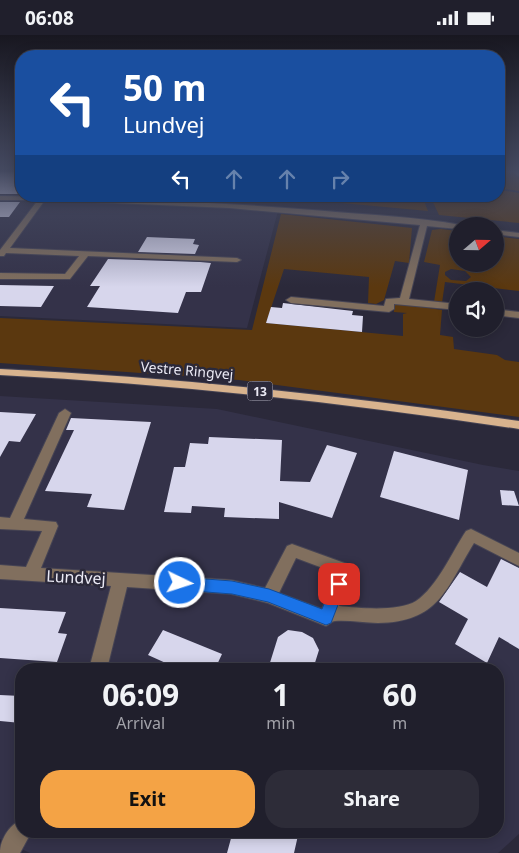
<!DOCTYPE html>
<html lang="en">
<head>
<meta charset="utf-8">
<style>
	body { margin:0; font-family:"Noto Sans",sans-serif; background:#2d2c38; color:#f1f3f6; height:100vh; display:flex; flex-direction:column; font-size:19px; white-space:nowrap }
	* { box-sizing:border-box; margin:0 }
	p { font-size:16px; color:#a2a2a9 }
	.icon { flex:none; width:28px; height:28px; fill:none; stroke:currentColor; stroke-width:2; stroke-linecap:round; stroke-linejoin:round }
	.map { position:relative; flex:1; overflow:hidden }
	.sheet { position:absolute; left:15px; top:628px; width:489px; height:175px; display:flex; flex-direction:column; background:#201f2c; border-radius:20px; box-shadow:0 2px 12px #0003,0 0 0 1px #3d3d48 }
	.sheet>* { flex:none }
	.top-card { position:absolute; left:15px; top:15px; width:490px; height:152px; border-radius:20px; box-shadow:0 2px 12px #0003,0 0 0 1px #3d3d48; background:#1a4fa0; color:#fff; overflow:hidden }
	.needle { width:32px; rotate:70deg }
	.controls { position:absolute; left:449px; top:182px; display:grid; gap:10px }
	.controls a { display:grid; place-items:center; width:55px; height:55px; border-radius:50%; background:#201f2c; box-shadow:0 2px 12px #0003,0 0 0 1px #3d3d48; font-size:25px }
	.pin { position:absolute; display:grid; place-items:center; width:42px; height:42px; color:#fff; margin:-21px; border-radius:10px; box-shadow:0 2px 8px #0006 }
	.me { position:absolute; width:55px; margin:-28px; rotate:94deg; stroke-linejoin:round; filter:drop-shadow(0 0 4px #0008) }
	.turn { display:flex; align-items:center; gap:18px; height:105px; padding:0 25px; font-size:22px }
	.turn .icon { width:65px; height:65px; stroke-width:2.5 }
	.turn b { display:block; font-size:35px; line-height:42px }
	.lanes { display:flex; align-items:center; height:48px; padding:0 25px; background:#0003; justify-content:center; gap:25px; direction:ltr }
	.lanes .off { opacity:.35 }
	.eta { display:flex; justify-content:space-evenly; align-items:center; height:85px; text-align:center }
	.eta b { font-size:30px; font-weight:700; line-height:35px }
	.primary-button { display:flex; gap:10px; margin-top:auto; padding:10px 25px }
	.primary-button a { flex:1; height:58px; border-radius:20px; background:#f4a345; color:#111; font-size:20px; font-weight:700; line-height:58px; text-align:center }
	.primary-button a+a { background:#2d2c38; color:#f1f3f6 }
	.status { display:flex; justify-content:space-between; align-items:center; height:35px; padding:0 25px; background:#201f2c; direction:ltr }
	.status svg { height:14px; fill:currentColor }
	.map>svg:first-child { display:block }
	.built { fill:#343249; fill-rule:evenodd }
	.green { fill:#5b380f; fill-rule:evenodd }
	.building { fill:#d7d6ec }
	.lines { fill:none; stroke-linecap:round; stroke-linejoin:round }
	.minor-casing { stroke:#464454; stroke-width:2 }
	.major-casing { stroke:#464454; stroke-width:2 }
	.minor { fill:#816f5e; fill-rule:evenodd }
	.major { fill:#d8b38e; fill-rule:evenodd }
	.route { fill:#1a73e8; stroke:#114b97 }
	.labels { text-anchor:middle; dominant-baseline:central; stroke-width:5; stroke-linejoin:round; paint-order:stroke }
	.shield { fill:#2b293a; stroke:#b1afbc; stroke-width:1 }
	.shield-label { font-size:12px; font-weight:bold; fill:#eae9f4 }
	.street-label { font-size:14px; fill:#eae9f4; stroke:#2b293a }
	.near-street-label { font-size:16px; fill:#eae9f4; stroke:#2b293a }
</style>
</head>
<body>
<div class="status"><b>06:08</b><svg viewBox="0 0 49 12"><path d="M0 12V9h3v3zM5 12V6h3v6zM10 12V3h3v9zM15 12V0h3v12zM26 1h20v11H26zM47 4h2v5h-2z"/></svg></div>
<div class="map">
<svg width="519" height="818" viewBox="0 0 519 818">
	<rect width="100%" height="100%" fill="#2b293a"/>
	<!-- built -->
	<path class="built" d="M0,166L182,169L278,176L247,293L0,281Z
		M0,361L217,374L483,430L519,436V799L498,818H30L0,804ZM21,634H498V796H21Z"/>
	<!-- green -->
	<path class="green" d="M499,137H519V156L499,153Z
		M499,155L519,158V188L439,180L430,161H499Z
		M141,161H236L259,167L151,162Z
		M422,161L428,176L277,162L278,161Z
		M281,179L412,193L409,228L395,226L384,265L376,269L368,268L369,242L284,234L266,288L403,301V279L407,278L394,277V268L442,275L440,300L453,302L454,314L497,320L505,325L519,327V382L239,345L0,328V283L252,295Z
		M441,194L457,196L458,229H495V201L519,204V256L445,247L442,268L434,267L440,230L424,227L432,195ZM451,234L465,236L471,242L466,246L451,245L445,240V237Z"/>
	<!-- building -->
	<path class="building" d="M0,137H21V159H0Z
		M0,167H20L9,182H0Z
		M147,202L195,204L193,209L199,210L195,219L138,217Z
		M108,224L200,227L211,228L201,257H186L178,278L87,272L100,251H90Z
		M0,250L54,251L41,272L0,271Z
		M283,268L353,276L352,280L363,281L362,297L266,288L271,272L282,273Z
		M0,377L36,379L20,407L9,406L0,422Z
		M71,383L151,387L124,475L87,472L92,459L45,456L74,395H66Z
		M209,402L282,405L280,446L310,447L327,410L357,418L332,483L279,467V484L224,482L225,473L192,471L191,478L164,477L174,432H185L190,408L208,409Z
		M394,416L468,435L459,485L380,462Z
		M500,455L514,456L519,471L502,470Z
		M501,524L519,533V614L499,602L487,628L455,609L468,584L439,567L460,537L487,552Z
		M0,573L66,577L58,598L67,599L57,627L0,623Z
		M163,595L222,619L215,634H179L148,620Z
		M288,595L302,597L313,603L319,615L313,634H268L278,602Z
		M0,660L21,661V688L0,686Z
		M233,796H299L294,818H227Z"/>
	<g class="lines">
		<defs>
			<path id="minor" d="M515,137H519V141L517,140Z
				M0,161C108,162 217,167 325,176C368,180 419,182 461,190L458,191V194L427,191L409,264L458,269V275L394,269V274L389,277L291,268L286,265L291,262L384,271L386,264L400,263L420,190L229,173L45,165L10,213L237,223L241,225L237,227L88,221L70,244H0V238L65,239L79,221L6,218L4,221H0V215L38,165H0Z
				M495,195L519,198V202L495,199Z
				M495,274L519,277V283L495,280Z
				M65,374L71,378L24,484L56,487L58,491L41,533L231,545L265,553L287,511L292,509L350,530L353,535L339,571C359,573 398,577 416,566C437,552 452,517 466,496L471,494L519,518V531L474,508C446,554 439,587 378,588C364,588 349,585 335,586C332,586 330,589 326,591L268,568L231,559L127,552L107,634H89L111,551L0,544V530L26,532L42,496L0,494V482L10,483L59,378ZM296,523L336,538L322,574L279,558Z
				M21,785V796H32L20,818H0C0,805 9,790 21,785Z"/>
			<path id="major" d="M0,334C174,342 347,361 519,386V394C347,368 174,349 0,340Z"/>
		</defs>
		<!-- minor casing -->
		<use href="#minor" class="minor-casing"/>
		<!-- major casing -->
		<use href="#major" class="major-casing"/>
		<!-- minor -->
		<use href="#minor" class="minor"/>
		<!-- major -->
		<use href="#major" class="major"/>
	</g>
	<!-- sky -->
	<linearGradient id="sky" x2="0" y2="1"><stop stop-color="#181720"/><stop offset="0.54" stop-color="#444960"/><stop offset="1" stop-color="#444960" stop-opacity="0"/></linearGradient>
	<rect width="519" height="252" fill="url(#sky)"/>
	<!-- route -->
	<path class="route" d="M180,542L232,546L269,554L322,574L334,545L339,543L344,545L346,549L331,588L326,590L268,567L232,559L180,555L175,553L173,548L175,544Z"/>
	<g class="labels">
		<!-- shield labels -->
		<rect class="shield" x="247.5" y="346.5" width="25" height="19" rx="4"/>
		<g class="shield-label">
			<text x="260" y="356">13</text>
		</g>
		<!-- street labels -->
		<g class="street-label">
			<text transform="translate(187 335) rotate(5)">Vestre Ringvej</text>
		</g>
		<!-- near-street labels -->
		<g class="near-street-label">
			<text transform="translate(76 542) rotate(3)">Lundvej</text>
		</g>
	</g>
</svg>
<div class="controls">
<a><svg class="needle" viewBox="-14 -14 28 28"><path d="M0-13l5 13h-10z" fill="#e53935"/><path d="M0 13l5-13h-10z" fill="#a2a2a9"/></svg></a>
<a><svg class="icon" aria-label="sound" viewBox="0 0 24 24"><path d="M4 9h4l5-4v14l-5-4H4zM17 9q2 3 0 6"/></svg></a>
</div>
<div class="pin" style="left:339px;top:549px;background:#d93025"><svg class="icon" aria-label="arrive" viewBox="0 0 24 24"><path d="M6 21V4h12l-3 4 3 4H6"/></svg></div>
<svg class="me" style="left:180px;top:548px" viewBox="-20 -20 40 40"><circle r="17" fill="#1a73e8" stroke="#fff" stroke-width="3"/><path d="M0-11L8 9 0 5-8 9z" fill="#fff"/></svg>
<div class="top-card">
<div class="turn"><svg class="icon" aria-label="left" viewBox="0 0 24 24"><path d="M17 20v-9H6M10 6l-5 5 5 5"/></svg><div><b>50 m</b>Lundvej</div></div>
<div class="lanes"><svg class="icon" aria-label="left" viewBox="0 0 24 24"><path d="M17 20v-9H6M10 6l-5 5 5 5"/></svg><svg class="icon off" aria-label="ahead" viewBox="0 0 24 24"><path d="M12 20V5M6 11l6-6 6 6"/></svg><svg class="icon off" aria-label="ahead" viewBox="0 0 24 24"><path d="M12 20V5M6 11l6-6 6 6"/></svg><svg class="icon off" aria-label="right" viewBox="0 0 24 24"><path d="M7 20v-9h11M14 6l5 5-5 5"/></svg></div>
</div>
<section class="sheet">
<div class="eta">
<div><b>06:09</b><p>Arrival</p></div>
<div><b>1</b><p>min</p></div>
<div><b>60</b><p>m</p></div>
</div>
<div class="primary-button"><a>Exit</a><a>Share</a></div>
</section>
</div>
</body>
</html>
